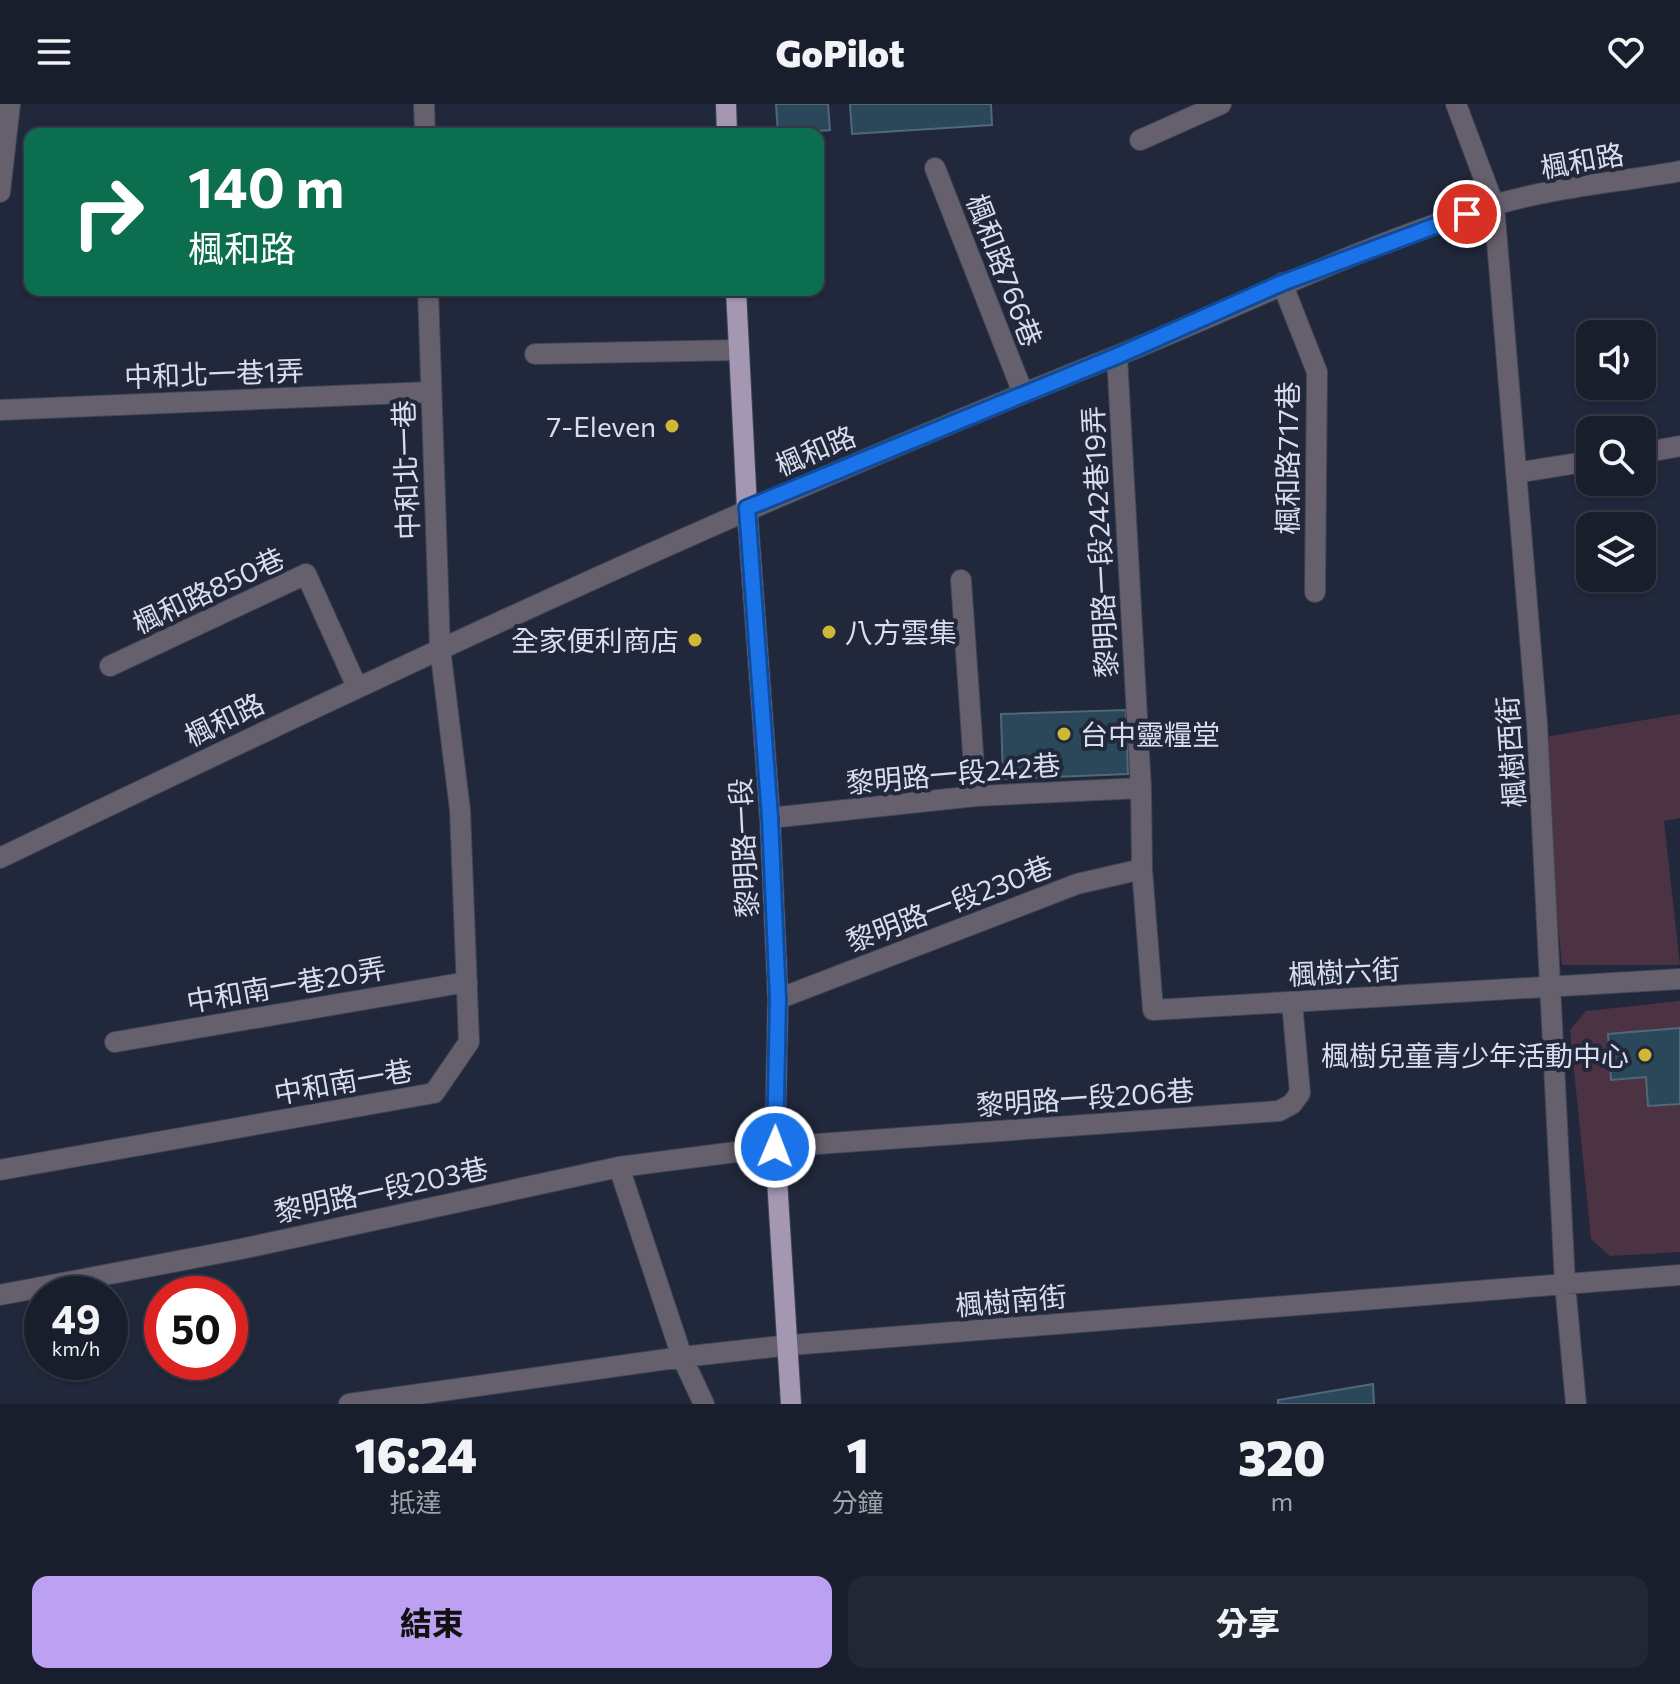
<!DOCTYPE html>
<html lang="zh-TW">
<head>
<meta charset="utf-8">
<style>
	body { margin:0; font-family:Commissioner,"Noto Sans TC",sans-serif; background:#222734; color:#f1f3f6; height:100vh; display:flex; flex-direction:column; font-size:30px; white-space:nowrap }
	* { box-sizing:border-box; margin:0 }
	p { font-size:26px; color:#9fa2a9 }
	.icon { flex:none; width:44px; height:44px; fill:none; stroke:currentColor; stroke-width:2; stroke-linecap:round; stroke-linejoin:round }
	.map { position:relative; height:1300px; overflow:hidden }
	.side { display:flex; flex-direction:column; background:#191e2c; flex:1 }
	.side>* { flex:none }
	.hud { position:absolute; left:24px; top:24px; width:800px; height:168px; border-radius:16px; box-shadow:0 2px 6px #0004,0 0 0 2px #373c48; background:#0b6e4f; color:#fff; overflow:hidden }
	.tools { position:absolute; left:1576px; top:216px; display:grid; gap:16px }
	.tools a { display:grid; place-items:center; width:80px; height:80px; border-radius:16px; background:#191e2c; box-shadow:0 2px 6px #0004,0 0 0 2px #373c48; font-size:40px }
	.speed { position:absolute; left:24px; top:1172px; display:flex; gap:16px; font-size:40px; font-weight:700; text-align:center }
	.speed>* { display:grid; place-content:center; width:104px; height:104px; border-radius:50%; background:#191e2c; box-shadow:0 2px 6px #0004,0 0 0 2px #373c48; line-height:1 }
	.speed small { font-size:20px; font-weight:400 }
	.speed .limit { border:12px solid #d22; background:#fff; color:#111 }
	.pin { position:absolute; display:grid; place-items:center; width:68px; height:68px; color:#fff; margin:-34px; border:4px solid #fff; border-radius:50%; box-shadow:0 2px 8px #0007 }
	.me { position:absolute; width:88px; margin:-44px; rotate:1deg; stroke-linejoin:round; filter:drop-shadow(0 0 6px #0008) }
	.turn { display:flex; align-items:center; gap:28px; height:168px; padding:0 32px; font-size:36px }
	.turn .icon { width:104px; height:104px; stroke-width:2.5 }
	.turn b { display:block; font-size:56px; line-height:68px }
	.eta { display:flex; justify-content:space-evenly; align-items:center; height:136px; text-align:center }
	.eta b { font-size:48px; font-weight:800; line-height:56px }
	.primary-button { display:flex; gap:16px; margin-top:auto; padding:16px 32px }
	.primary-button a { flex:1; height:92px; border-radius:16px; background:#bca0f2; color:#111; font-size:32px; font-weight:800; line-height:92px; text-align:center }
	.primary-button a+a { background:#222734; color:#f1f3f6 }
	header { display:flex; justify-content:space-between; align-items:center; height:104px; padding:0 32px; background:#191e2c; font-size:36px; font-weight:800 }
	.map>svg:first-child { display:block }
	.green { fill:#4c3344 }
	.building { fill:#2a485a; stroke:#506878; stroke-width:2 }
	.lines { fill:none; stroke-linecap:round; stroke-linejoin:round }
	.minor-casing { stroke:#3f4557; stroke-width:22 }
	.major-casing { stroke:#3f4557; stroke-width:22 }
	.minor { stroke:#66606d; stroke-width:20 }
	.major { stroke:#a397b2; stroke-width:20 }
	.route-casing { stroke:#114b97; stroke-width:20 }
	.route { stroke:#1a73e8; stroke-width:14 }
	.poi-dot { fill:#d0b837; stroke:#21283b; stroke-width:3 }
	.labels { text-anchor:middle; dominant-baseline:central; stroke-width:8; stroke-linejoin:round; paint-order:stroke }
	.street-label { font-size:28px; fill:#dadeec; stroke:#21283b }
	.poi-label { font-size:28px; fill:#dadeec; stroke:#21283b; text-anchor:end }
</style>
</head>
<body>
<header><svg class="icon" aria-label="menu" viewBox="0 0 24 24"><path d="M4 6h16M4 12h16M4 18h16"/></svg>GoPilot<svg class="icon" aria-label="heart" viewBox="0 0 24 24"><path d="M12 20l-8-8c-3-5 5-10 8-4 3-6 11-1 8 4z"/></svg></header>
<div class="map">
<svg width="1680" height="1300" viewBox="0 0 1680 1300">
	<rect width="100%" height="100%" fill="#21283b"/>
	<!-- green -->
	<path class="green" d="M1680,610V714L1664,717L1680,861H1562L1542,660L1550,632Z
		M1680,897V1148L1610,1152L1591,1135L1570,926L1586,907Z"/>
	<!-- building -->
	<path class="building" d="M776,0H828L830,26L778,30Z
		M850,0H991L992,21L852,30Z
		M1126,606L1128,670L1003,675L1001,610Z
		M1680,924V1000L1648,1002L1646,973L1611,976L1608,930Z
		M1373,1280L1374,1300H1278V1296Z"/>
	<g class="lines">
		<defs>
			<path id="minor" d="M424,0L425,30
				M1456,0L1494,101L1537,620L1565,1180L1576,1300
				M1140,36L1221,0
				M935,64L1023,289
				M0,88L10,0
				M1282,179L1317,268L1315,488
				M535,250L739,246
				M1117,252L1141,684L1142,765L1153,906L1680,875
				M0,306L429,288
				M1642,349L1680,342
				M1516,369L1590,357
				M961,476L976,692
				M110,562L306,470L357,583
				M770,714L976,692L1141,684
				M0,754C366,578 732,405 1109,255C1237,204 1359,142 1491,102C1548,84 1620,78 1680,67
				M778,895L1077,780L1142,765
				M115,938L467,878
				M619,1063L682,1253L704,1300
				M0,1066L434,989L469,938L460,706L440,544L428,186
				M0,1191L241,1145L619,1063L775,1043L1279,1007L1292,1000L1300,989L1292,898
				M349,1300L682,1253L790,1241L1680,1171"/>
			<path id="major" d="M726,0L727,30
				M736,186L747,404L770,714L778,895L775,1043L791,1300"/>
		</defs>
		<!-- minor casing -->
		<use href="#minor" class="minor-casing"/>
		<!-- major casing -->
		<use href="#major" class="major-casing"/>
		<!-- minor -->
		<use href="#minor" class="minor"/>
		<!-- major -->
		<use href="#major" class="major"/>
	</g>
	<g class="lines">
		<defs>
			<path id="route" d="M775,1043L778,895L770,714L747,404L1117,252L1282,179L1467,110"/>
		</defs>
		<!-- route casing -->
		<use href="#route" class="route-casing"/>
		<!-- route -->
		<use href="#route" class="route"/>
	</g>
	<!-- markers -->
	<g class="poi-dot">
		<circle cx="672" cy="322" r="8"/>
		<circle cx="829" cy="528" r="8"/>
		<circle cx="695" cy="536" r="8"/>
		<circle cx="1064" cy="630" r="8"/>
		<circle cx="1645" cy="951" r="8"/>
	</g>
	<g class="labels">
		<!-- street labels -->
		<g class="street-label">
			<text transform="translate(1582 56) rotate(-10)">楓和路</text>
			<text transform="translate(1005 166) rotate(69)">楓和路766巷</text>
			<text transform="translate(214 269) rotate(-2)">中和北一巷1弄</text>
			<text transform="translate(815 346) rotate(-23)">楓和路</text>
			<text transform="translate(1287 354) rotate(-90)">楓和路717巷</text>
			<text transform="translate(405 366) rotate(-92)">中和北一巷</text>
			<text transform="translate(1099 438) rotate(-93)">黎明路一段242巷19弄</text>
			<text transform="translate(208 486) rotate(-25)">楓和路850巷</text>
			<text transform="translate(224 615) rotate(-26)">楓和路</text>
			<text transform="translate(1510 648) rotate(-94)">楓樹西街</text>
			<text transform="translate(953 669) rotate(-5)">黎明路一段242巷</text>
			<text transform="translate(743 744) rotate(-93)">黎明路一段</text>
			<text transform="translate(949 799) rotate(-21)">黎明路一段230巷</text>
			<text transform="translate(1344 867) rotate(-3)">楓樹六街</text>
			<text transform="translate(286 880) rotate(-10)">中和南一巷20弄</text>
			<text transform="translate(343 977) rotate(-10)">中和南一巷</text>
			<text transform="translate(1085 993) rotate(-4)">黎明路一段206巷</text>
			<text transform="translate(381 1085) rotate(-12)">黎明路一段203巷</text>
			<text transform="translate(1011 1196) rotate(-5)">楓樹南街</text>
		</g>
		<!-- poi labels -->
		<g class="poi-label">
			<text x="656" y="322">7-Eleven</text>
			<text x="845" y="528" text-anchor="start">八方雲集</text>
			<text x="679" y="536">全家便利商店</text>
			<text x="1080" y="630" text-anchor="start">台中靈糧堂</text>
			<text x="1629" y="951">楓樹兒童青少年活動中心</text>
		</g>
	</g>
</svg>
<div class="tools">
<a><svg class="icon" aria-label="sound" viewBox="0 0 24 24"><path d="M4 9h4l5-4v14l-5-4H4zM17 9q2 3 0 6"/></svg></a>
<a><svg class="icon" aria-label="search" viewBox="0 0 24 24"><circle cx="10" cy="10" r="6"/><path d="M15 15l6 6"/></svg></a>
<a><svg class="icon" aria-label="layers" viewBox="0 0 24 24"><path d="M12 4l9 5-9 5-9-5zM3 14l9 5 9-5"/></svg></a>
</div>
<div class="speed"><div>49<small>km/h</small></div><div class="limit">50</div></div>
<div class="pin" style="left:1467px;top:110px;background:#d93025"><svg class="icon" aria-label="arrive" viewBox="0 0 24 24"><path d="M6 21V4h12l-3 4 3 4H6"/></svg></div>
<svg class="me" style="left:775px;top:1043px" viewBox="-20 -20 40 40"><circle r="17" fill="#1a73e8" stroke="#fff" stroke-width="3"/><path d="M0-11L8 9 0 5-8 9z" fill="#fff"/></svg>
<div class="hud">
<div class="turn"><svg class="icon" aria-label="right" viewBox="0 0 24 24"><path d="M7 20v-9h11M14 6l5 5-5 5"/></svg><div><b>140 m</b>楓和路</div></div>
</div>
</div>
<section class="side">
<div class="eta">
<div><b>16:24</b><p>抵達</p></div>
<div><b>1</b><p>分鐘</p></div>
<div><b>320</b><p>m</p></div>
</div>
<div class="primary-button"><a>結束</a><a>分享</a></div>
</section>
</body>
</html>
